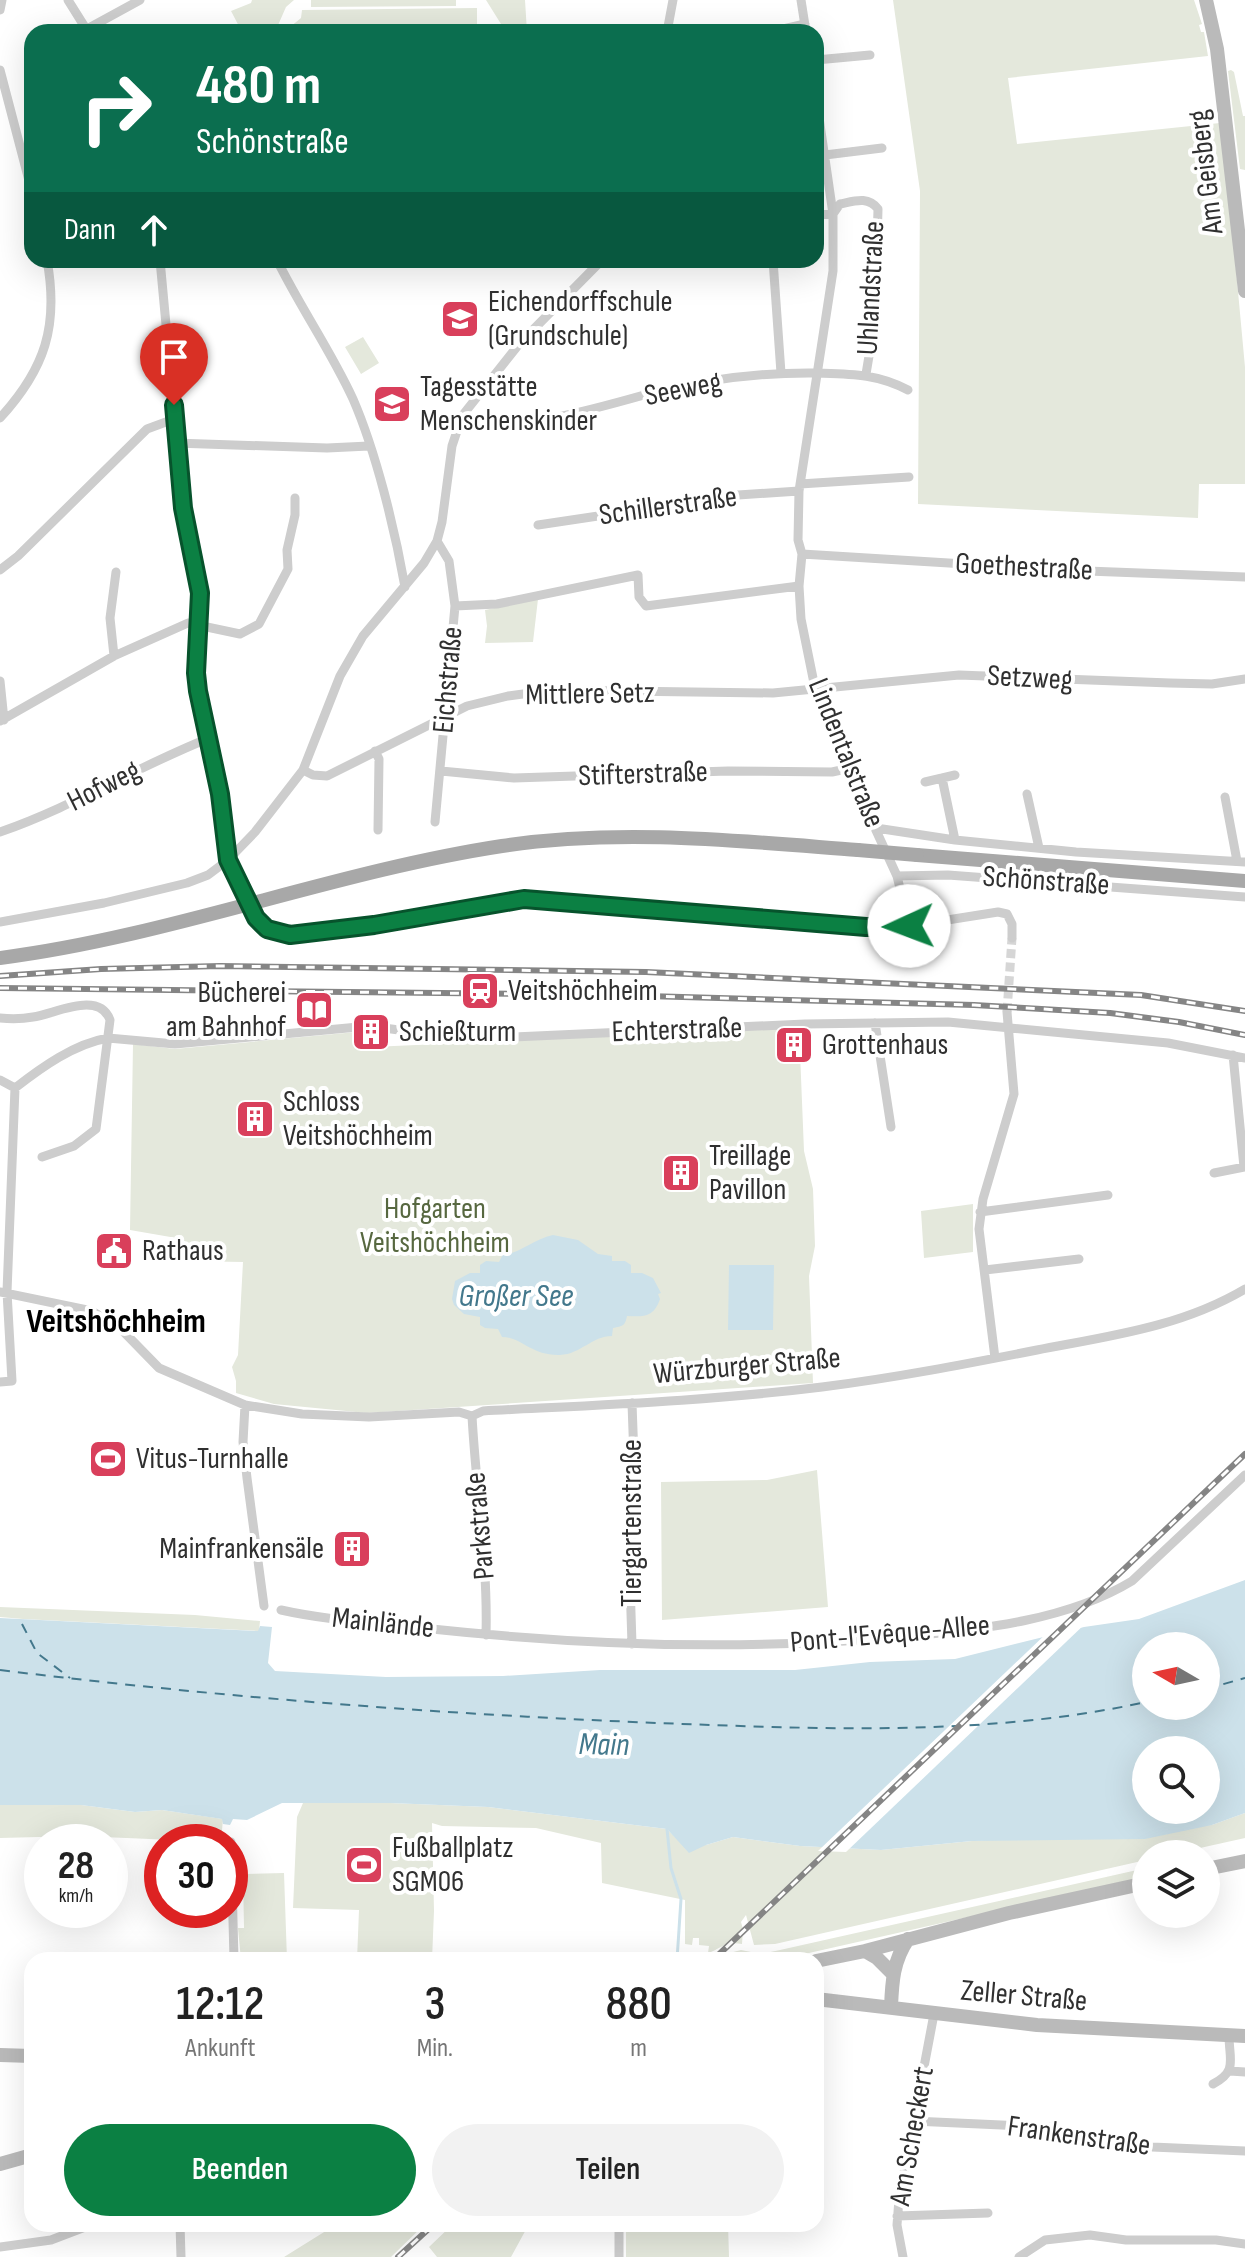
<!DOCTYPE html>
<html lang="de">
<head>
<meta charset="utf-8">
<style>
	body { margin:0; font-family:"Sofia Sans Condensed",sans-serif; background:#f2f2f2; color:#222; height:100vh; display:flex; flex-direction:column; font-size:30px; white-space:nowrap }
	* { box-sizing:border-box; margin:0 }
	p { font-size:26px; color:#767676 }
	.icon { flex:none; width:44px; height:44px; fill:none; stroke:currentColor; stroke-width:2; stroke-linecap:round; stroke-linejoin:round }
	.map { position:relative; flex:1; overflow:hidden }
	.sheet { position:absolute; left:24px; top:1952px; width:800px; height:280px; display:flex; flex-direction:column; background:#fff; border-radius:24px; box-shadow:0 8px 32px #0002 }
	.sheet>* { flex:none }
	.hud { position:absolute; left:24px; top:24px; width:800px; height:244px; border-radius:24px; box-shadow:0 8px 32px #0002; background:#0b6e4f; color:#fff; overflow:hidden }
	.needle { width:52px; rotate:279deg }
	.buttons { position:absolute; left:1132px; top:1632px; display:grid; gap:16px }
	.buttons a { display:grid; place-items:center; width:88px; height:88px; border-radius:50%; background:#fff; box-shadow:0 8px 32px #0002; font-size:40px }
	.speed { position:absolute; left:24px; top:1824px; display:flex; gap:16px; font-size:40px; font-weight:700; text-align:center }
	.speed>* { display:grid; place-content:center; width:104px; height:104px; border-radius:50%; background:#fff; box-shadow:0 8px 32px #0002; line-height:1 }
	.speed small { font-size:20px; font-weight:400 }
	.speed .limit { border:12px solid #d22; background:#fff; color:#111 }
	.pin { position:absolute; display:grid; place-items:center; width:68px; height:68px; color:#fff; margin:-82px -34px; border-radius:50% 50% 50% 0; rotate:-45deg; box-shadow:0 0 8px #0007 }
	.pin .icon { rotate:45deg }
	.me { position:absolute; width:88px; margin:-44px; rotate:268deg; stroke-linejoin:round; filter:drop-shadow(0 0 6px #0008) }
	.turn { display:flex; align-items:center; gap:28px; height:168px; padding:0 40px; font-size:36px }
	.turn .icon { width:104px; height:104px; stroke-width:2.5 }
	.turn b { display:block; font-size:56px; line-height:68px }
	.then { display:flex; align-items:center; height:76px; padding:0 40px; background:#0003; gap:16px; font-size:30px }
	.eta { display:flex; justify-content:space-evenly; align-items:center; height:136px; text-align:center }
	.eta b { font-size:48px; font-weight:600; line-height:56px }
	.action { display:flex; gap:16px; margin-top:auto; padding:16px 40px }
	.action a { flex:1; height:92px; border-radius:48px; background:#0b8043; color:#fff; font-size:32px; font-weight:600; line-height:92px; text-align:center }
	.action a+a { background:#f2f2f2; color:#222 }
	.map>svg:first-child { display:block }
	.green { fill:#e4e8dc }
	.water { fill:#cce1ea; fill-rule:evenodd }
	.pier { fill:#fff }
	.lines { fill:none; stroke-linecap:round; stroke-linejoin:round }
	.stream { stroke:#cce1ea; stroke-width:3 }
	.ferry { stroke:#43788c; stroke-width:2; stroke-dasharray:10 8; stroke-linecap:butt }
	.street-tunnel { stroke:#d6d6d6; stroke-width:9; stroke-dasharray:9 4.5; stroke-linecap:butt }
	.street { stroke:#cdcdcd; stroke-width:9 }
	.secondary { stroke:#bababa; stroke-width:14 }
	.primary { stroke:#a8a8a8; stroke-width:14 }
	.rail-casing { stroke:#858585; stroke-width:6 }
	.rail { stroke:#fff; stroke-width:3; stroke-dasharray:9; stroke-linecap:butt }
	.street-bridge { stroke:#cdcdcd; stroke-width:9 }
	.primary-bridge { stroke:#a8a8a8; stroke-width:14 }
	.route-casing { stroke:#07532c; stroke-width:20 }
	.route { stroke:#0b8043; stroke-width:14 }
	.labels { text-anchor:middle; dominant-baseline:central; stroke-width:8; stroke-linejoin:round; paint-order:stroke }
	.street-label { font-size:30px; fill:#303030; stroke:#fff }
	.poi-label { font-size:30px; fill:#303030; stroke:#fff; text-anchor:start }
	.park-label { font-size:30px; fill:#576840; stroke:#fff }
	.water-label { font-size:32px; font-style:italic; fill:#43788c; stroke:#fff }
	.quarter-label { font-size:34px; font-weight:bold; fill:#000; stroke:#fff }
</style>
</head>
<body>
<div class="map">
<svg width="1245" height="2257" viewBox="0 0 1245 2257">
	<rect width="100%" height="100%" fill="#fff"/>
	<!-- green -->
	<path class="green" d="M252,0H294L286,7L275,32H242L231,11L251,3Z
		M311,0H456V6L311,7Z
		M486,0H525L527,32H502L501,24Z
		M893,0H1194L1202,24L1199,25L1201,32H1204L1208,56L1008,78L1017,144L1220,123L1225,151L1245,367V484H1199L1198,518L918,504L920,191Z
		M477,8V26L482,32H284L301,18L302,10Z
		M1231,70L1234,72L1243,116H1245V170L1240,169L1228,71Z
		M363,337L379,363L361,374L345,347Z
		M538,599L533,642L485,643L487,626L485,610Z
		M799,1028L804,1151L813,1189L815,1246L809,1276L813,1383L367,1413L274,1404L236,1393V1381L232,1367L238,1355L243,1262L184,1261L182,1239L130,1230L133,1044L175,1049L367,1031L371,1035L372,1047Z
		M973,1204V1252L924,1258L921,1211Z
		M817,1470L828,1607L662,1620L661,1482L767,1480Z
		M0,1607L195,1615L260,1621L259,1631L23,1619L0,1617Z
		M303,1803H390L488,1807L667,1829L679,1841L706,1845L733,1837L800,1846L881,1850L972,1841L1212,1825L1245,1813V1838L1173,1854H1146V1860L775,1944L754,1945L746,1915L741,1922L743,1929L742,1944C722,1940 718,1953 702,1954L708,1953L709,1946L699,1945V1938H693L692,1945L685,1944V1900L602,1883L601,1843L536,1828L442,1826L432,1823L434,1911L432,1960H357L359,1910L293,1908L297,1817Z
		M0,1805H81L135,1812L162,1810L223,1819L221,1842L79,1836L0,1838Z
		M1146,1868V1877L778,1960H717L714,1957L741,1950L761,1954L780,1950Z
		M284,1873L287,1960H241L238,1928H244L243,1874Z
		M337,2224H425L391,2257H284Z
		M453,2224H529L511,2257H437L429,2247Z
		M626,2224H728L729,2257H626Z"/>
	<!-- water -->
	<path class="water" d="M553,1235L578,1240L598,1254L612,1256V1261H625L631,1265V1273H642L653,1278L661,1293L658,1294L660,1299C654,1317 644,1317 627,1316C625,1326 623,1326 613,1328L612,1336C592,1336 581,1354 560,1355C531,1356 522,1337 502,1337L498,1329L485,1328L480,1325V1317L464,1314L454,1305L452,1299L455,1281L470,1273H480V1265L486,1261L499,1262L503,1254C518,1255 533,1239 553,1235Z
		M729,1265H774L773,1330H728Z
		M1245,1580V1813L1212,1825L1145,1839L972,1841L881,1850L800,1846L733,1837L706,1845L689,1853L667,1829L488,1807L390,1803H282L247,1820L233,1819L230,1825L223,1824L222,1819L162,1810L135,1812L81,1805H0V1618L258,1631L260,1626L272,1627L268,1663L275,1671L386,1677L503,1676L600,1670H795L870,1662L955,1659L1084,1627L1139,1619ZM1146,1646H1206V1706H1146ZM1146,1750H1206V1810H1146Z"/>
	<!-- pier -->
	<path class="pier" d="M1087,1622L846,1852L818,1851L1049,1631Z"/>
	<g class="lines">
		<!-- stream -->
		<path class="stream" d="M667,1829L671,1868L681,1899L677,1960"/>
		<!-- ferry -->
		<path class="ferry" d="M22,1624L37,1653L70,1678
			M0,1670C218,1697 438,1714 658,1723C820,1729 986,1737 1146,1702
			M1206,1689L1245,1678"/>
		<!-- street-tunnel -->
		<path class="street-tunnel" d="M1007,1012L1012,938"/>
		<!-- street -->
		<path class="street" d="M68,0L88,32
			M801,0L806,32
			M0,10L2,0
			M87,29L140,0
			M667,32L673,0
			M770,32L805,24
			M816,60L870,55
			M0,70L32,192
			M816,97L833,214V271L799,491L798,540L802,554L799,586L801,619L815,688L828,726L897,876L909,926
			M825,155L882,148
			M816,215L833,214L840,204C855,201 868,196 878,209L875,320L866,374
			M160,260L183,508L200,593L196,673L198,691L220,794L228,860L240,884
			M277,260C300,307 331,351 353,399C376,452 395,530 405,587
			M773,260L781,373
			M0,418C45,369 59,326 47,260
			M458,426C521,429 584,412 644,395C700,380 761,372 819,373C852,374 878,374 908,390
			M175,443L327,448L369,446
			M800,484L909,477
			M538,525L738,495L799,491
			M802,554L1061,570L1245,577
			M0,570L18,556L147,429L174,419
			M455,606L497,604L638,575L639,597L646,606L799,586
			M114,656L110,618L116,572
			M0,681L4,720
			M0,721L114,656L188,623L240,634L259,624L288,569L287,550L295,515V498
			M375,751L379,759L378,830
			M303,770L313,775L327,776L467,706L508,696L552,690L773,693L959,675L1170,683L1212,684L1245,679
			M441,771L514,778L728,771L832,772L846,769
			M942,778L955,840
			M925,782L955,775
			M1027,794L1039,848
			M1225,797L1237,861
			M435,822L455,606L449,561L437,541
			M876,828L955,840L1076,852L1245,862
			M0,832C72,807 137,767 207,739
			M897,876L948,875L1245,897
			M256,918L267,929L290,935L374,925L524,899L866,927L922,924L998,912L1007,914L1012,924V938
			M0,922L104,903L187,883L208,875L228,860L255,832L303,770L340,676L363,636L424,563L437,541L442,522L452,446L462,416L520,343L602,260
			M0,1018C11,1019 22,1019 33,1017C55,1014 99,990 110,1020L96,1129L74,1146L42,1157
			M875,1023L891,1127
			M1233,1055L1244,1167
			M0,1080L15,1088
			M1214,1173L1245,1167
			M980,1212L1108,1195
			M985,1270L1079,1259
			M0,1292L92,1311L119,1327L159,1368L245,1405L302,1414L369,1417L459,1412L472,1416
			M995,1358L979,1229L983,1199L1014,1094L1007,1012
			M0,1382L12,1381L7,1292L15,1088C42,1067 74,1044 108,1038L175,1044L369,1026L466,1039L805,1024L948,1022L1168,1043L1245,1058
			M632,1403L636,1515L629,1552L632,1644
			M245,1405L243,1442L247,1478L264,1606
			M472,1416L483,1411C596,1405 710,1401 822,1387C894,1378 966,1364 1037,1350C1109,1336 1181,1327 1245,1289
			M472,1416C476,1490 488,1562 486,1635
			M281,1610C330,1621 382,1623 432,1629C591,1646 751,1651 910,1636C984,1629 1068,1620 1132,1581L1245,1475
			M231,1842L234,1960
			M1230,2071L1245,2072
			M1213,2084C1238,2071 1229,2060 1229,2035
			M913,2121L1049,2127L1152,2147L1245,2151
			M897,2216L988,2213
			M180,2224L181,2257
			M0,2247L51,2240L93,2224
			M619,2257V2224
			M903,2257L897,2225L899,2199L934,2014
			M1019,2257L1045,2240L1090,2235L1126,2240H1216L1245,2244"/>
		<!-- secondary -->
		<path class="secondary" d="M1206,0L1217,49L1245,291
			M1206,1869L1245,1861
			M865,1951L877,1958L892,1973
			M816,1961L865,1951L1009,1913L1146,1883
			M816,1999L1037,2025L1245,2036
			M891,2007C892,1982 893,1961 908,1939
			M0,2055L32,2056
			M0,2164L32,2155"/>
		<!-- primary -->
		<path class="primary" d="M917,855L1245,881
			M0,958C171,936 332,872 502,846C620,828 740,841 858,850"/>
		<defs>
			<path id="rail" d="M0,976L101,969L220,966L646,972L1141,995L1245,1011
				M0,988L610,995L974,1005L1110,1013L1179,1022L1245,1035
				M713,1960L1245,1454
				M398,2257L434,2224"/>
		</defs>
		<!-- rail casing -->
		<use href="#rail" class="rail-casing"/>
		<!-- rail -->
		<use href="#rail" class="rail"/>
		<!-- street-bridge -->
		<path class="street-bridge" d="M240,884L256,918"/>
		<!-- primary-bridge -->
		<path class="primary-bridge" d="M858,850L917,855"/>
	</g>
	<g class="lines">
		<defs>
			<path id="route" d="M174,405L183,508L200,593L196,673L198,691L220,794L228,860L256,918L267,929L290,935L374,925L524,899L866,927L909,926"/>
		</defs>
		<!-- route casing -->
		<use href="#route" class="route-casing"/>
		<!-- route -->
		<use href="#route" class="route"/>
	</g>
	<!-- icons -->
	<defs>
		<symbol id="school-square" viewBox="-11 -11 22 22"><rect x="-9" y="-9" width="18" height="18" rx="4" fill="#d93f5b" stroke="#fff"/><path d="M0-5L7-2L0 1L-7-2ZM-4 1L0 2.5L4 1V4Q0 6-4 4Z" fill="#fff"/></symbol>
		<symbol id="station-square" viewBox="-11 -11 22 22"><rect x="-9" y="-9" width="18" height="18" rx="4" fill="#d93f5b" stroke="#fff"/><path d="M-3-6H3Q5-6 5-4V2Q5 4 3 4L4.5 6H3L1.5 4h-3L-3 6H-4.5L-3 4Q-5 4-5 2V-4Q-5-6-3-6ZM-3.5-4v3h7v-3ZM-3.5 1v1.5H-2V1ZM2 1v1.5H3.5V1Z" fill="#fff"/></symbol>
		<symbol id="library-square" viewBox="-11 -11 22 22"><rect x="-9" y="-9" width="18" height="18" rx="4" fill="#d93f5b" stroke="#fff"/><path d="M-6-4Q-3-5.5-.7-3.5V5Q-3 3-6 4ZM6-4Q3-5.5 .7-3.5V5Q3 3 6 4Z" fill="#fff"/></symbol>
		<symbol id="building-square" viewBox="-11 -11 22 22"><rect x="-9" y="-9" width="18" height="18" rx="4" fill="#d93f5b" stroke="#fff"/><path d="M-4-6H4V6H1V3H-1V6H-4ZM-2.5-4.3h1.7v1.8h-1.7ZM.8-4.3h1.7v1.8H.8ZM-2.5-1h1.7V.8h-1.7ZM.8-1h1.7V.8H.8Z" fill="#fff"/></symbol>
		<symbol id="civic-square" viewBox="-11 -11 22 22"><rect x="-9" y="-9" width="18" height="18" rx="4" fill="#d93f5b" stroke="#fff"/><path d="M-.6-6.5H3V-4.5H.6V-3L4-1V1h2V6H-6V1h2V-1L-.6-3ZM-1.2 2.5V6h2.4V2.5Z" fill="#fff"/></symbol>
		<symbol id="stadium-square" viewBox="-11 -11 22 22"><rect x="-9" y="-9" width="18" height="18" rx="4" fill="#d93f5b" stroke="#fff"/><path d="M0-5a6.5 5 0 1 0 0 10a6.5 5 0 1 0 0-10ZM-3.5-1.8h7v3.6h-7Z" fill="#fff"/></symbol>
	</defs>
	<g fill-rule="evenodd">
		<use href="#school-square" x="438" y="297" width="44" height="44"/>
		<use href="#school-square" x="370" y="382" width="44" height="44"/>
		<use href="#station-square" x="458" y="969" width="44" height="44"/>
		<use href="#library-square" x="292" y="988" width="44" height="44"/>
		<use href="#building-square" x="349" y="1010" width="44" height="44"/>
		<use href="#building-square" x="772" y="1023" width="44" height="44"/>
		<use href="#building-square" x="233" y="1097" width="44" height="44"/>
		<use href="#building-square" x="659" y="1151" width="44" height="44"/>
		<use href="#civic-square" x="92" y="1229" width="44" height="44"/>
		<use href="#stadium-square" x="86" y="1437" width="44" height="44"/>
		<use href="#building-square" x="330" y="1527" width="44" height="44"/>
		<use href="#stadium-square" x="342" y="1843" width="44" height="44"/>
	</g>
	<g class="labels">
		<!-- street labels -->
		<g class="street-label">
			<text transform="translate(1206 172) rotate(-97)">Am Geisberg</text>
			<text transform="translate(871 288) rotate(-87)">Uhlandstraße</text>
			<text transform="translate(683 389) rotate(-11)">Seeweg</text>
			<text transform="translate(668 506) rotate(-8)">Schillerstraße</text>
			<text transform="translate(1024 567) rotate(3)">Goethestraße</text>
			<text transform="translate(1030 678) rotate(3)">Setzweg</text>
			<text transform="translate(448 680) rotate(-85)">Eichstraße</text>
			<text transform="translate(590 694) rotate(-1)">Mittlere Setz</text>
			<text transform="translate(846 753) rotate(68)">Lindentalstraße</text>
			<text transform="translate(643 774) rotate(-2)">Stifterstraße</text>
			<text transform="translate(104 786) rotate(-27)">Hofweg</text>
			<text transform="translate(1046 881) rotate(4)">Schönstraße</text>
			<text transform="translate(677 1030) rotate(-2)">Echterstraße</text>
			<text transform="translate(747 1366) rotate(-5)">Würzburger Straße</text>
			<text transform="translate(632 1523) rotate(-90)">Tiergartenstraße</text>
			<text transform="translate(480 1526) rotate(-95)">Parkstraße</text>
			<text transform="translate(383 1623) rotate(6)">Mainlände</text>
			<text transform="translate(890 1634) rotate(-5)">Pont-l'Evêque-Allee</text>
			<text transform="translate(1024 1996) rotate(5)">Zeller Straße</text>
			<text transform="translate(912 2136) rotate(-80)">Am Scheckert</text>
			<text transform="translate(1079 2136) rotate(8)">Frankenstraße</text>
		</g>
		<!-- poi labels -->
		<g class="poi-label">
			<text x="488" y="302">Eichendorffschule<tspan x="488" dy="34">(Grundschule)</tspan></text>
			<text x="420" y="387">Tagesstätte<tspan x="420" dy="34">Menschenskinder</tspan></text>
			<text x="508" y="991">Veitshöchheim</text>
			<text x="286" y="993" text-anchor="end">Bücherei<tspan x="286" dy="34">am Bahnhof</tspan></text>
			<text x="399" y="1032">Schießturm</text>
			<text x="822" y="1045">Grottenhaus</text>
			<text x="283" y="1102">Schloss<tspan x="283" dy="34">Veitshöchheim</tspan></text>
			<text x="709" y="1156">Treillage<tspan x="709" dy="34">Pavillon</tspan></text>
			<text x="142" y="1251">Rathaus</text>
			<text x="136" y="1459">Vitus-Turnhalle</text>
			<text x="324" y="1549" text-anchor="end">Mainfrankensäle</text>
			<text x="392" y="1848">Fußballplatz<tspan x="392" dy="34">SGM06</tspan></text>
		</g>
		<!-- park labels -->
		<g class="park-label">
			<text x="435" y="1209">Hofgarten<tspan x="435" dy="34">Veitshöchheim</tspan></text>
		</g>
		<!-- water labels -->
		<g class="water-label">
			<text x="516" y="1296">Großer See</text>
			<text transform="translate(604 1745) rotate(1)">Main</text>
		</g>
		<!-- quarter labels -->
		<g class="quarter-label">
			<text x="116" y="1321">Veitshöchheim</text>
		</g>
	</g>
</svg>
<div class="buttons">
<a><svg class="needle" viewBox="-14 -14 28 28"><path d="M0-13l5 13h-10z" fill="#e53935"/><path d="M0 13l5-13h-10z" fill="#767676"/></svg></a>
<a><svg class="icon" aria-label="search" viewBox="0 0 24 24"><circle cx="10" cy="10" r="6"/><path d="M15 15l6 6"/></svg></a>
<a><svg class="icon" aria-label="layers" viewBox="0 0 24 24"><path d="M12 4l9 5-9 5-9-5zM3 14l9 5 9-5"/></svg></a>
</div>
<div class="speed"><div>28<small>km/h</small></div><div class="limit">30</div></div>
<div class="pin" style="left:174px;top:405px;background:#d93025"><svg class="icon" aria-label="arrive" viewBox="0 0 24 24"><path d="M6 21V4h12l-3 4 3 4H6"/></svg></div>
<svg class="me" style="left:909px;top:926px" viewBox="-20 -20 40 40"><circle r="19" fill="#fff"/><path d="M0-13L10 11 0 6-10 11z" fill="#0b8043"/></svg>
<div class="hud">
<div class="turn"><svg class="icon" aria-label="right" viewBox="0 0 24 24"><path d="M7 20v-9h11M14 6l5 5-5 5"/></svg><div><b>480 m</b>Schönstraße</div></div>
<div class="then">Dann<svg class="icon" aria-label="ahead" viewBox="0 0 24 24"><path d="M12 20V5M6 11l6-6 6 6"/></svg></div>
</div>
<section class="sheet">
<div class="eta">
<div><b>12:12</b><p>Ankunft</p></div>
<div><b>3</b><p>Min.</p></div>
<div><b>880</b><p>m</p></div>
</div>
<div class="action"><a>Beenden</a><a>Teilen</a></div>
</section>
</div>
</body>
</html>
